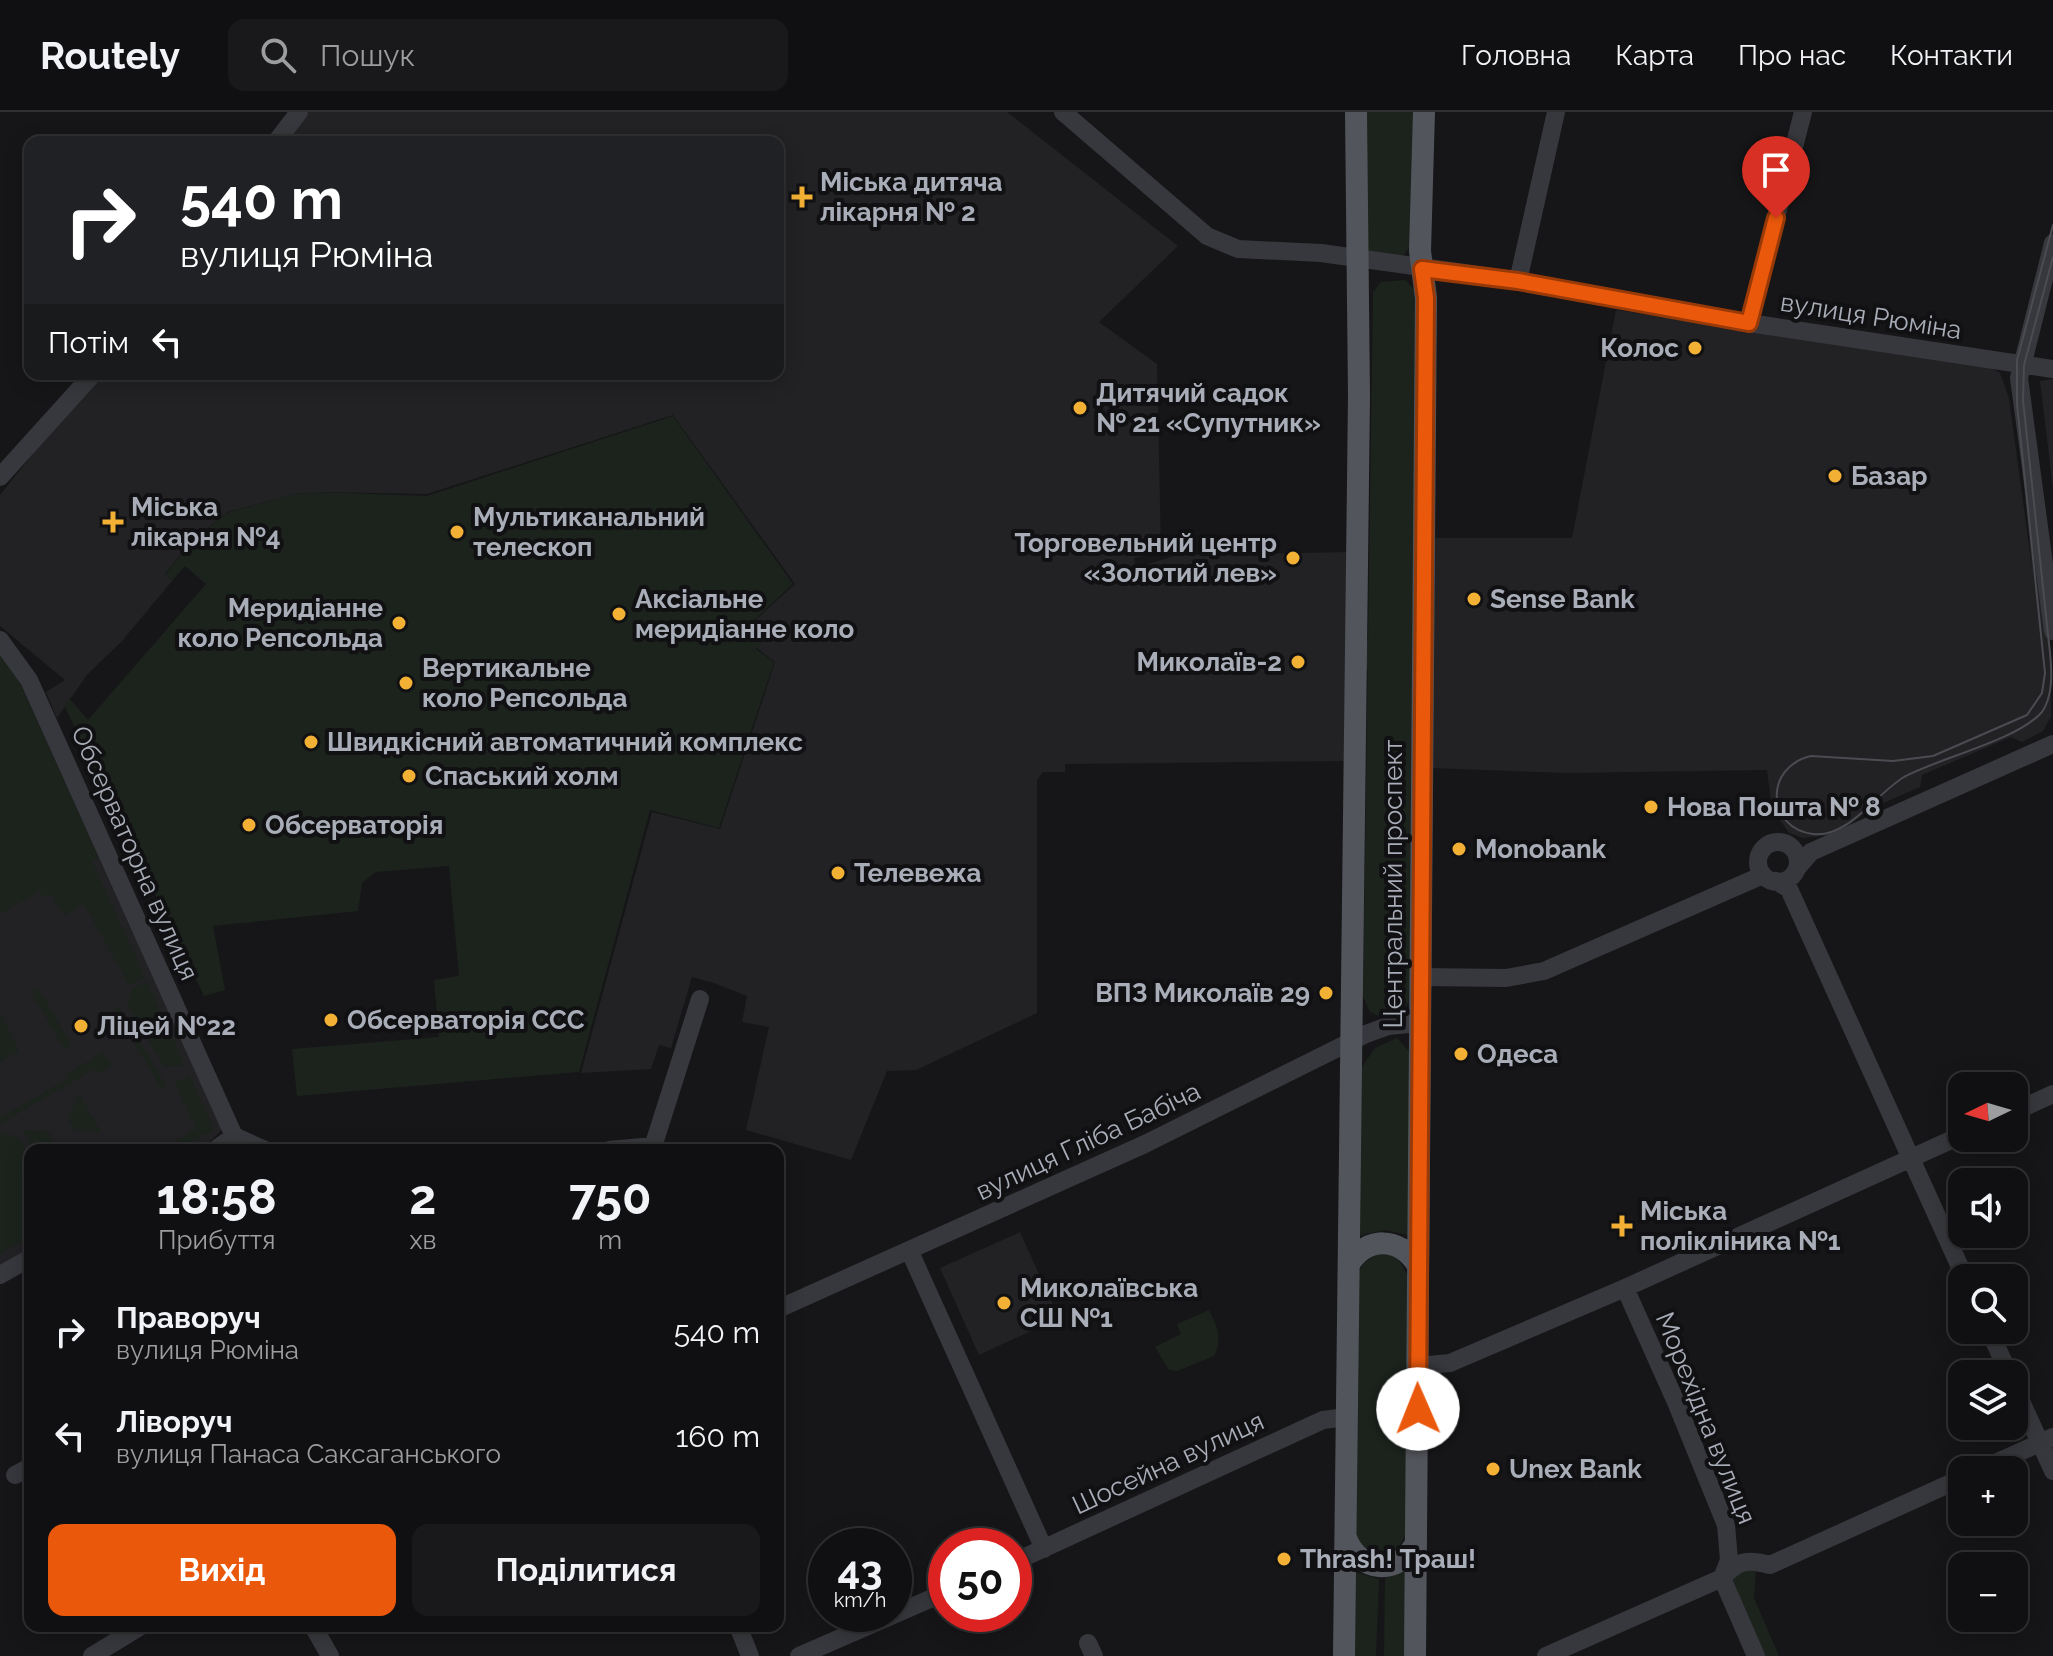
<!DOCTYPE html>
<html lang="uk">
<head>
<meta charset="utf-8">
<style>
	body { margin:0; font-family:Raleway,sans-serif; background:#19191b; color:#f1f3f6; height:100vh; display:flex; flex-direction:column; font-size:30px; white-space:nowrap }
	* { box-sizing:border-box; margin:0 }
	p { font-size:26px; color:#9c9d9f }
	.icon { flex:none; width:44px; height:44px; fill:none; stroke:currentColor; stroke-width:2; stroke-linecap:round; stroke-linejoin:round }
	.map { position:relative; flex:1; overflow:hidden }
	.side { position:absolute; left:24px; top:1032px; width:760px; height:488px; display:flex; flex-direction:column; background:#101012; border-radius:16px; box-shadow:0 4px 20px #0003,0 0 0 2px #303032 }
	.side>* { flex:none }
	.hud { position:absolute; left:24px; top:24px; width:760px; height:244px; border-radius:16px; box-shadow:0 4px 20px #0003,0 0 0 2px #303032; background:#202124; color:#fff; overflow:hidden }
	.needle { width:52px; rotate:265deg }
	.controls { position:absolute; left:1948px; top:960px; display:grid; gap:16px }
	.controls a { display:grid; place-items:center; width:80px; height:80px; border-radius:16px; background:#101012; box-shadow:0 4px 20px #0003,0 0 0 2px #303032; font-size:40px }
	.speed { position:absolute; left:808px; top:1416px; display:flex; gap:16px; font-size:40px; font-weight:700; text-align:center }
	.speed>* { display:grid; place-content:center; width:104px; height:104px; border-radius:50%; background:#101012; box-shadow:0 4px 20px #0003,0 0 0 2px #303032; line-height:1 }
	.speed small { font-size:20px; font-weight:400 }
	.speed .limit { border:12px solid #d22; background:#fff; color:#111 }
	.pin { position:absolute; display:grid; place-items:center; width:68px; height:68px; color:#fff; margin:-82px -34px; border-radius:50% 50% 50% 0; rotate:-45deg; box-shadow:0 0 8px #0007 }
	.pin .icon { rotate:45deg }
	.me { position:absolute; width:88px; margin:-44px; rotate:359deg; stroke-linejoin:round; filter:drop-shadow(0 0 6px #0008) }
	.turn { display:flex; align-items:center; gap:28px; height:168px; padding:0 24px; font-size:36px }
	.turn .icon { width:104px; height:104px; stroke-width:2.5 }
	.turn b { display:block; font-size:56px; line-height:68px }
	.then { display:flex; align-items:center; height:76px; padding:0 24px; background:#0003; gap:16px; font-size:30px }
	.eta { display:flex; justify-content:space-evenly; align-items:center; height:136px; text-align:center }
	.eta b { font-size:48px; font-weight:700; line-height:56px }
	.cta { display:flex; gap:16px; margin-top:auto; padding:16px 24px }
	.cta a { flex:1; height:92px; border-radius:16px; background:#ea580c; color:#fff; font-size:32px; font-weight:700; line-height:92px; text-align:center }
	.cta a+a { background:#19191b; color:#f1f3f6 }
	ul { padding:0; list-style:none }
	li { display:flex; align-items:center; gap:24px; height:104px; padding:0 24px }
	li div { flex:1 }
	li b { display:block; font-size:30px }
	li em { font-style:normal }
	header { display:flex; align-items:center; gap:48px; box-sizing:border-box; height:112px; padding:0 40px; background:#101012; border-bottom:2px solid #303032 }
	header strong { font-size:38px }
	nav { display:flex; gap:44px; margin-inline-start:auto; font-size:28px }
	.search { width:560px; height:72px; background:#19191b; display:flex; align-items:center; gap:20px; box-sizing:border-box; padding:0 28px; border-radius:16px; color:#9c9d9f; font-size:30px }
	.map>svg:first-child { display:block }
	.built { fill:#222225 }
	.green { fill:#1c231d }
	.lines { fill:none; stroke-linecap:round; stroke-linejoin:round }
	.minor { stroke:#37383d; stroke-width:18 }
	.major { stroke:#53555c; stroke-width:22 }
	.tram { stroke:#4a4c52; stroke-width:2 }
	.route-casing { stroke:#983908; stroke-width:20 }
	.route { stroke:#ea580c; stroke-width:14 }
	.poi-dot { fill:#f2b134; stroke:#111113; stroke-width:3 }
	.labels { text-anchor:middle; dominant-baseline:central; stroke-width:8; stroke-linejoin:round; paint-order:stroke }
	.poi-label { font-size:26px; font-weight:bold; fill:#a8adb8; stroke:#111113; text-anchor:start }
	.street-label { font-size:26px; fill:#a8adb8; stroke:#111113 }
</style>
</head>
<body>
<header>
<strong>Routely</strong>
<div class="search"><svg class="icon" aria-label="search" viewBox="0 0 24 24"><circle cx="10" cy="10" r="6"/><path d="M15 15l6 6"/></svg>Пошук</div>
<nav><a>Головна</a><a>Карта</a><a>Про нас</a><a>Контакти</a></nav>
</header>
<div class="map">
<svg width="2053" height="1544" viewBox="0 0 2053 1544">
	<rect width="100%" height="100%" fill="#161618"/>
	<!-- built -->
	<path class="built" d="M308,0H1007L1178,134L1099,210L1157,252L1161,440L1134,446L1136,456L1177,443L1353,440L1352,529L1432,528L1433,426H1572L1616,198L1991,256L2000,261L2009,286L2032,456L2016,292V248L2053,110V148L2025,254L2024,288L2051,541V605L2043,619L2022,630L2011,625L1922,663L1920,675L1872,696L1848,714L1830,723L1803,726L1789,721L1772,697L1767,658L1567,661L1432,656L1386,558L1351,557L1344,610V649L1065,652V660H1043L1037,668V901L916,958L887,959L851,1048L746,1018L769,915L742,910L747,884L714,871L692,865L671,936L659,933L651,957L581,961L652,700L720,717L775,550L757,536L764,528L751,512L795,472L673,303L427,382L317,380L295,382L228,400L193,427L165,462L172,469L122,529L87,563L57,606L46,580L65,568L0,514V383L97,262H778V30H284Z
		M2053,267V377L2040,269Z
		M0,540L20,571L222,1018L201,1038H30V1138L0,1155Z
		M1020,1120L1059,1206L979,1243L940,1156Z"/>
	<!-- green -->
	<path class="green" d="M1366,0H1414L1411,133L1402,145L1369,140L1364,128Z
		M1405,168L1416,179L1411,886L1402,900L1386,907L1370,900L1363,884L1373,180L1381,170Z
		M673,304L793,472L750,512L764,528L756,537L774,550L719,716L650,698L579,960L297,984L292,937L439,925L434,868L459,864L449,754L376,760L362,771L358,799L213,814L225,878L204,884L64,593L69,586L88,608L206,472L185,454L172,469L165,463L193,427L229,400L295,382L317,380L427,384Z
		M0,540L20,571L99,746L92,749L145,865L129,873L84,792L64,804L51,782L44,785L40,779L0,802Z
		M147,869L185,953L165,955L161,950L127,892L131,878Z
		M38,875L72,934L65,938L30,879Z
		M113,895L120,896L167,975L162,978Z
		M0,900L19,939L0,950Z
		M1397,926L1410,941L1408,1123L1385,1118L1358,1124L1362,955L1375,936Z
		M103,940L112,954L98,961L95,957L0,1012V1006L68,966L67,962Z
		M189,963L214,1017L178,1038H161L196,1017L175,971Z
		M79,982L101,1020L75,1018L68,1007Z
		M23,1018L48,1019L54,1030L51,1038H34Z
		M0,1020L18,1025L30,1046V1069L25,1072L30,1073V1124L0,1142Z
		M1378,1141L1396,1144L1408,1164L1406,1422L1397,1438L1381,1444L1364,1438L1355,1421L1357,1162L1364,1151Z
		M1209,1198C1217,1215 1223,1226 1214,1244L1177,1259L1169,1258L1155,1235L1181,1222L1177,1212Z
		M1756,1454L1754,1486L1779,1544H1764L1731,1465Z
		M1405,1459V1544H1384L1385,1466Z
		M1354,1460L1379,1467L1376,1544H1353Z"/>
	<g class="lines">
		<!-- minor -->
		<path class="minor" d="M1063,0L1207,124L1238,137L1321,141L1493,165L1749,211L2053,257
			M276,30L299,0
			M2053,131L2019,266L2053,519
			M1518,169L1556,0
			M1749,211L1803,0
			M0,365L93,262
			M0,528L29,568L234,1024
			M1758 750a20 20 0 1 1 40 0a20 20 0 1 1-40 0Z
			M1798,755L1811,740L2053,632
			M1776,769L1789,777L1965,1166
			M1421,865L1506,866L1544,859L1763,763
			M2014,1000L2053,982
			M234,1024L265,1038
			M215,1038L234,1024
			M609,1038L653,1034
			M652,1038L700,887
			M910,1140L1044,1437
			M0,1163L30,1146
			M1625,1176L1676,1290L1726,1413L1729,1448L1722,1466L1756,1544
			M778,1197L1145,1032L1366,922L1388,914L1420,911
			M1989,1218L2009,1262
			M1418,1254L1450,1251L1625,1176L1962,1023
			M2014,1274L2053,1359
			M1980,1358L2053,1325
			M15,1363L30,1355
			M1014,1450L1323,1308L1346,1305
			M313,1514L330,1544
			M738,1514L750,1544
			M1088,1531L1094,1544
			M92,1544L141,1514
			M799,1544L946,1480
			M1546,1544L1722,1466C1738,1448 1747,1447 1770,1453L1962,1366"/>
		<!-- major -->
		<path class="major" d="M1349,1152C1367,1124 1399,1125 1417,1152
			M1346,1426C1359,1460 1398,1465 1416,1431
			M1344,1544L1359,284L1356,0
			M1415,1544L1426,186L1420,139L1424,0"/>
		<!-- tram -->
		<path class="tram" d="M2053,113L2017,248V292L2045,561L2042,581L2027,603L1933,644L1893,649L1811,644C1764,655 1766,716 1813,722C1847,727 1877,681 1904,665C1941,645 2016,629 2042,600C2053,584 2052,561 2050,541L2023,288L2024,253L2053,145"/>
	</g>
	<g class="lines">
		<defs>
			<path id="route" d="M1418,1297L1426,186L1422,157L1518,169L1749,211L1776,106"/>
		</defs>
		<!-- route casing -->
		<use href="#route" class="route-casing"/>
		<!-- route -->
		<use href="#route" class="route"/>
	</g>
	<!-- markers -->
	<g class="poi-dot">
		<path d="M798 73h8v8h8v8h-8v8h-8v-8h-8v-8h8z"/>
		<circle cx="1695" cy="236" r="8"/>
		<circle cx="1080" cy="296" r="8"/>
		<circle cx="1835" cy="364" r="8"/>
		<path d="M109 398h8v8h8v8h-8v8h-8v-8h-8v-8h8z"/>
		<circle cx="457" cy="420" r="8"/>
		<circle cx="1293" cy="446" r="8"/>
		<circle cx="1474" cy="487" r="8"/>
		<circle cx="619" cy="502" r="8"/>
		<circle cx="399" cy="511" r="8"/>
		<circle cx="1298" cy="550" r="8"/>
		<circle cx="406" cy="571" r="8"/>
		<circle cx="311" cy="630" r="8"/>
		<circle cx="409" cy="664" r="8"/>
		<circle cx="1651" cy="695" r="8"/>
		<circle cx="249" cy="713" r="8"/>
		<circle cx="1459" cy="737" r="8"/>
		<circle cx="838" cy="761" r="8"/>
		<circle cx="1326" cy="881" r="8"/>
		<circle cx="331" cy="908" r="8"/>
		<circle cx="81" cy="914" r="8"/>
		<circle cx="1461" cy="942" r="8"/>
		<path d="M1618 1102h8v8h8v8h-8v8h-8v-8h-8v-8h8z"/>
		<circle cx="1004" cy="1191" r="8"/>
		<circle cx="1493" cy="1357" r="8"/>
		<circle cx="1284" cy="1447" r="8"/>
	</g>
	<g class="labels">
		<!-- poi labels -->
		<g class="poi-label">
			<text x="820" y="70">Міська дитяча<tspan x="820" dy="30">лікарня № 2</tspan></text>
			<text x="1679" y="236" text-anchor="end">Колос</text>
			<text x="1096" y="281">Дитячий садок<tspan x="1096" dy="30">№ 21 «Супутник»</tspan></text>
			<text x="1851" y="364">Базар</text>
			<text x="131" y="395">Міська<tspan x="131" dy="30">лікарня №4</tspan></text>
			<text x="473" y="405">Мультиканальний<tspan x="473" dy="30">телескоп</tspan></text>
			<text x="1277" y="431" text-anchor="end">Торговельний центр<tspan x="1277" dy="30">«Золотий лев»</tspan></text>
			<text x="635" y="487">Аксіальне<tspan x="635" dy="30">меридіанне коло</tspan></text>
			<text x="1490" y="487">Sense Bank</text>
			<text x="383" y="496" text-anchor="end">Меридіанне<tspan x="383" dy="30">коло Репсольда</tspan></text>
			<text x="1282" y="550" text-anchor="end">Миколаїв-2</text>
			<text x="422" y="556">Вертикальне<tspan x="422" dy="30">коло Репсольда</tspan></text>
			<text x="327" y="630">Швидкісний автоматичний комплекс</text>
			<text x="425" y="664">Спаський холм</text>
			<text x="1667" y="695">Нова Пошта № 8</text>
			<text x="265" y="713">Обсерваторія</text>
			<text x="1475" y="737">Monobank</text>
			<text x="854" y="761">Телевежа</text>
			<text x="1310" y="881" text-anchor="end">ВПЗ Миколаїв 29</text>
			<text x="347" y="908">Обсерваторія ССС</text>
			<text x="97" y="914">Ліцей №22</text>
			<text x="1477" y="942">Одеса</text>
			<text x="1640" y="1099">Міська<tspan x="1640" dy="30">полікліника №1</tspan></text>
			<text x="1020" y="1176">Миколаївська<tspan x="1020" dy="30">СШ №1</tspan></text>
			<text x="1509" y="1357">Unex Bank</text>
			<text x="1300" y="1447">Thrash! Траш!</text>
		</g>
		<!-- street labels -->
		<g class="street-label">
			<text transform="translate(1871 204) rotate(9)">вулиця Рюміна</text>
			<text transform="translate(135 741) rotate(66)">Обсерваторна вулиця</text>
			<text transform="translate(1393 772) rotate(-90)">Центральний проспект</text>
			<text transform="translate(1088 1029) rotate(-25)">вулиця Гліба Бабіча</text>
			<text transform="translate(1706 1306) rotate(68)">Морехідна вулиця</text>
			<text transform="translate(1168 1351) rotate(-25)">Шосейна вулиця</text>
		</g>
	</g>
</svg>
<div class="controls">
<a><svg class="needle" viewBox="-14 -14 28 28"><path d="M0-13l5 13h-10z" fill="#e53935"/><path d="M0 13l5-13h-10z" fill="#9c9d9f"/></svg></a>
<a><svg class="icon" aria-label="sound" viewBox="0 0 24 24"><path d="M4 9h4l5-4v14l-5-4H4zM17 9q2 3 0 6"/></svg></a>
<a><svg class="icon" aria-label="search" viewBox="0 0 24 24"><circle cx="10" cy="10" r="6"/><path d="M15 15l6 6"/></svg></a>
<a><svg class="icon" aria-label="layers" viewBox="0 0 24 24"><path d="M12 4l9 5-9 5-9-5zM3 14l9 5 9-5"/></svg></a>
<a>+</a>
<a>−</a>
</div>
<div class="speed"><div>43<small>km/h</small></div><div class="limit">50</div></div>
<div class="pin" style="left:1776px;top:106px;background:#d93025"><svg class="icon" aria-label="arrive" viewBox="0 0 24 24"><path d="M6 21V4h12l-3 4 3 4H6"/></svg></div>
<svg class="me" style="left:1418px;top:1297px" viewBox="-20 -20 40 40"><circle r="19" fill="#fff"/><path d="M0-13L10 11 0 6-10 11z" fill="#ea580c"/></svg>
<div class="hud">
<div class="turn"><svg class="icon" aria-label="right" viewBox="0 0 24 24"><path d="M7 20v-9h11M14 6l5 5-5 5"/></svg><div><b>540 m</b>вулиця Рюміна</div></div>
<div class="then">Потім<svg class="icon" aria-label="left" viewBox="0 0 24 24"><path d="M17 20v-9H6M10 6l-5 5 5 5"/></svg></div>
</div>
<section class="side">
<div class="eta">
<div><b>18:58</b><p>Прибуття</p></div>
<div><b>2</b><p>хв</p></div>
<div><b>750</b><p>m</p></div>
</div>
<ul>
<li><svg class="icon" aria-label="right" viewBox="0 0 24 24"><path d="M7 20v-9h11M14 6l5 5-5 5"/></svg><div><b>Праворуч</b><p>вулиця Рюміна</p></div><em>540 m</em></li>
<li><svg class="icon" aria-label="left" viewBox="0 0 24 24"><path d="M17 20v-9H6M10 6l-5 5 5 5"/></svg><div><b>Ліворуч</b><p>вулиця Панаса Саксаганського</p></div><em>160 m</em></li>
</ul>
<div class="cta"><a>Вихід</a><a>Поділитися</a></div>
</section>
</div>
</body>
</html>
